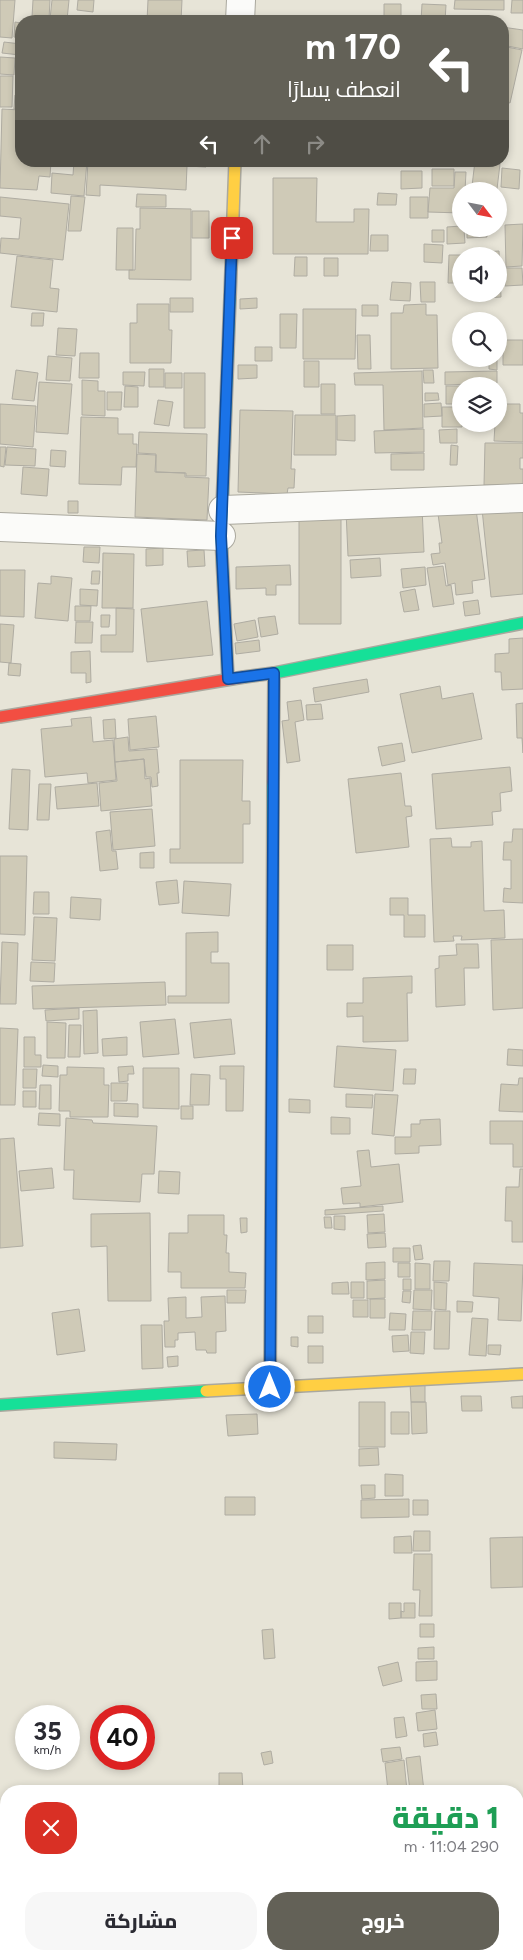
<!DOCTYPE html>
<html lang="ar">
<head>
<meta charset="utf-8">
<style>
	body { margin:0; font-family:Figtree,Cairo,sans-serif; background:#f7f7f7; color:#2b2b33; direction:rtl; height:100vh; display:flex; flex-direction:column; font-size:19px; white-space:nowrap }
	* { box-sizing:border-box; margin:0 }
	p { font-size:16px; color:#7c7c81 }
	.icon { flex:none; width:28px; height:28px; fill:none; stroke:currentColor; stroke-width:2; stroke-linecap:round; stroke-linejoin:round }
	.map { position:relative; flex:1; overflow:hidden; direction:ltr }
	.details { position:absolute; left:0px; top:1785px; width:524px; height:175px; display:flex; flex-direction:column; background:#fff; border-radius:20px 20px 0 0; box-shadow:0 2px 8px #0003; direction:rtl }
	.details>* { flex:none }
	.guide { position:absolute; left:15px; top:15px; width:494px; height:152px; border-radius:20px; box-shadow:0 2px 8px #0003; direction:rtl; background:#636157; color:#fff; overflow:hidden }
	.needle { width:32px; rotate:122deg }
	.controls { position:absolute; left:452px; top:182px; display:grid; gap:10px }
	.controls a { display:grid; place-items:center; width:55px; height:55px; border-radius:50%; background:#fff; box-shadow:0 2px 8px #0003; font-size:25px }
	.speed { position:absolute; left:15px; top:1705px; display:flex; gap:10px; font-size:25px; font-weight:700; text-align:center }
	.speed>* { display:grid; place-content:center; width:65px; height:65px; border-radius:50%; background:#fff; box-shadow:0 2px 8px #0003; line-height:1 }
	.speed small { font-size:12px; font-weight:400 }
	.speed .limit { border:8px solid #d22; background:#fff; color:#111 }
	.pin { position:absolute; display:grid; place-items:center; width:42px; height:42px; color:#fff; margin:-21px; border-radius:10px; box-shadow:0 2px 8px #0006 }
	.me { position:absolute; width:55px; margin:-28px; rotate:0deg; stroke-linejoin:round; filter:drop-shadow(0 0 4px #0008) }
	.turn { display:flex; align-items:center; gap:18px; height:105px; padding:0 25px; font-size:22px }
	.turn .icon { width:65px; height:65px; stroke-width:2.5 }
	.turn b { display:block; font-size:35px; line-height:42px }
	.lanes { display:flex; align-items:center; height:48px; padding:0 25px; background:#0003; justify-content:center; gap:25px; direction:ltr }
	.lanes .off { opacity:.35 }
	.round { display:grid; place-items:center; flex:none; width:52px; height:52px; border-radius:20px; background:#f7f7f7 }
	.summary { display:flex; align-items:center; justify-content:space-between; height:85px; padding:0 25px }
	h1 { font-size:30px; font-weight:800; line-height:38px; color:#1e9e55 }
	.action { display:flex; gap:10px; margin-top:auto; padding:10px 25px }
	.action a { flex:1; height:58px; border-radius:20px; background:#636157; color:#fff; font-size:20px; font-weight:800; line-height:58px; text-align:center }
	.action a+a { background:#f7f7f7; color:#2b2b33 }
	.map>svg:first-child { display:block }
	.building { fill:#cfcab7; stroke:#afaca2 }
	.lines { fill:none; stroke-linecap:round; stroke-linejoin:round }
	.street-casing { stroke:#aaa89e; stroke-width:30 }
	.fast-casing { stroke:#aaa89e; stroke-width:14 }
	.slow-casing { stroke:#aaa89e; stroke-width:14 }
	.jam-casing { stroke:#aaa89e; stroke-width:14 }
	.street { stroke:#fbfbf9; stroke-width:28 }
	.fast { stroke:#16e098; stroke-width:11 }
	.slow { stroke:#ffcf43; stroke-width:11 }
	.jam { stroke:#f24e42; stroke-width:11 }
	.route-casing { stroke:#114b97; stroke-width:12 }
	.route { stroke:#1a73e8; stroke-width:9 }
</style>
</head>
<body>
<div class="map">
<svg width="523" height="1960" viewBox="0 0 523 1960">
	<rect width="100%" height="100%" fill="#e7e4d7"/>
	<!-- building -->
	<path class="building" d="M0,0H15L12,38L0,37Z
		M33,0H50L49,19L32,17Z
		M52,0H69L67,20L50,19Z
		M78,0H94L93,12L77,10Z
		M148,0H182L181,21H147Z
		M455,0H504V10L454,9Z
		M512,0H523V13H511Z
		M384,4H401V21H384Z
		M422,4L446,5L445,21H421Z
		M15,22L21,23V38L14,37Z
		M502,27L523,30V49L502,45Z
		M4,42L21,44V64H19L20,55L2,53Z
		M502,46L522,50L510,103L502,101Z
		M0,57L15,58L14,75L0,74Z
		M19,65L21,66V93L16,92Z
		M0,76H13L12,107H0Z
		M15,95H21V109H14Z
		M2,109L21,110V161H51L50,177L39,176L37,190L0,188Z
		M74,161H87L84,196L51,193L52,173L73,175Z
		M88,161H207L206,167L187,166L186,190L100,185V196L86,195Z
		M475,161L500,164L497,189L472,186Z
		M502,168L520,170L519,189L501,187Z
		M432,169H454V186H432Z
		M401,171H422V188L401,189Z
		M455,172H466L465,191H461V213L428,212L430,188H454Z
		M273,178H317L316,222H354V209H369L368,254H273Z
		M378,193L397,194L396,205H377Z
		M137,194L166,195V207H136Z
		M71,196L85,197L81,231H68Z
		M0,197L69,204L63,260L0,253L1,238L19,239L21,218L0,216Z
		M410,197H428V218H410Z
		M140,208L191,209V280L129,279V270H135L136,229H140Z
		M192,211H209V238H192Z
		M523,224L522,266L506,267L505,225Z
		M461,226V229H464L465,243L447,244V227Z
		M117,228H133V270H116Z
		M467,229H487V237L467,238Z
		M432,230H444V242H432Z
		M371,235H388V251H370Z
		M424,244L443,245L442,263L424,262Z
		M499,251L501,297L486,298V294H499V256H484V252Z
		M449,255H466L461,256V283H448Z
		M17,256L53,260L50,288L59,289L57,312L11,307Z
		M295,257H307V276H294Z
		M324,258H338V276H324Z
		M505,268H522L523,285L505,286Z
		M392,282L411,283L410,301L390,300Z
		M420,282H435V302H421Z
		M170,298H193V312H170Z
		M257,298V308L240,309V299Z
		M137,304H169V330H172L171,363H130V323H137Z
		M426,304V315H437L438,368L391,369V313H403L404,305Z
		M362,305H378V316H362Z
		M303,309H356L355,359H303Z
		M32,313H44L43,326H31Z
		M280,314H297L296,348H280Z
		M58,328L77,329L75,356L56,355Z
		M357,335H370L371,369H358Z
		M499,340H523V365H503V352L499,353Z
		M255,347H272V361H255Z
		M80,353H99V378H79Z
		M48,356L72,358L70,381L46,380Z
		M489,359H497V370L489,369Z
		M304,361H319V387H304Z
		M238,365H257V378L238,379Z
		M149,369H164V387H149Z
		M16,370L38,373L34,401L12,399Z
		M423,370H433L434,383H424Z
		M422,371L423,428L384,430L383,385H355L354,373Z
		M497,371V383L445,385V372Z
		M123,372H145L144,386L123,385Z
		M165,373H182V388H165Z
		M184,373H205V428H184Z
		M82,380L98,381V391H105V416L82,415Z
		M39,382L72,384L68,434L36,432Z
		M321,384H335V414H321Z
		M125,386L138,387V407H124Z
		M446,386H461V404H446Z
		M107,392H122L121,410H107Z
		M425,393H438L439,400L425,401Z
		M158,400L173,402L169,426L154,424Z
		M441,403L442,416L424,417V404Z
		M0,404L36,406L33,447L0,444Z
		M499,404H520V413H523V442L494,441L495,424H499Z
		M442,407H461L462,427H442Z
		M240,410L293,411L291,469H295L294,488H288L287,494L238,492Z
		M295,415H336V455H294Z
		M355,415V441L337,440V416Z
		M81,417L118,418V434H133V444H137L136,467H122L121,485L79,484Z
		M424,429V452L375,453L374,431Z
		M457,429V443H440L439,430Z
		M139,432L207,434L206,476H186V473L156,472V454L138,453Z
		M485,443H523V458H520V469H523V485H484Z
		M451,445L458,446L457,465H450Z
		M0,447H6L4,467L0,466Z
		M7,447L36,449L35,466L5,465Z
		M51,450L66,451L65,467L50,466Z
		M424,453V470H391V454Z
		M137,454L156,455L155,472L185,473V477L209,478L207,520L135,517Z
		M23,467L49,469L47,496L21,494Z
		M68,501H78V513H68Z
		M523,505V594L491,597L482,509Z
		M422,507L424,552L348,556L346,511Z
		M476,509L485,579L472,581L473,593L456,595L455,583L448,585L445,563L433,565L431,554L440,553L439,543H442L438,514Z
		M341,513V624H299V514Z
		M84,547H100L99,563L83,562Z
		M163,548V565L146,566V549Z
		M204,550L205,566L188,567L187,551Z
		M103,553L134,554L133,608H102Z
		M380,558L381,576L351,578L350,560Z
		M290,565L291,585H276V595H266V588L236,589V567Z
		M443,566L446,586L451,585L454,604L433,607L427,568Z
		M425,567L426,585L403,588L401,569Z
		M0,570H25L24,617L0,616Z
		M92,571H100L99,584H91Z
		M51,576L72,578L68,621L35,618L38,583L51,584Z
		M80,589L98,590L97,606L80,605Z
		M415,589L419,610L404,612L400,592Z
		M478,600L480,614L465,616L463,602Z
		M207,601L213,655L147,662L141,609Z
		M75,606H91L90,621H75Z
		M116,608L134,609L133,652H101V635H116Z
		M101,615H110L109,627H101Z
		M275,616L278,634L261,637L258,618Z
		M255,620L258,637L237,641L234,624Z
		M76,622H93L92,643H75Z
		M0,624L14,625L11,663L0,662Z
		M523,638V689L502,690L501,672H495V654L509,653V639Z
		M259,640L260,651L236,654L235,643Z
		M90,651L91,682L86,683V673H71V652Z
		M9,663L21,664L20,676L8,675Z
		M367,679L369,692L315,702L313,688Z
		M440,686L442,699L473,693L482,739L412,753L400,694Z
		M301,700L304,720L295,722L300,761L287,763L282,721L289,720L287,702Z
		M523,703V753L522,738H517L516,704Z
		M321,704L323,719L307,720L306,705Z
		M156,716L159,747L130,750L128,719Z
		M91,717L93,742L113,740L116,780L88,783L87,773L45,777L41,729L72,726L71,719Z
		M115,719L116,738L104,739L103,720Z
		M128,737L129,751L157,749L159,773H157L158,786L152,787L151,777H146L144,759L115,762L114,739Z
		M402,743L405,761L382,766L378,747Z
		M144,759L145,779L150,778L152,806L101,811L99,783L117,781L115,762Z
		M180,760H243L242,801H250V824H243V863H170V849H180Z
		M510,767L512,791L500,793L501,811L492,812L493,825L436,829L432,774Z
		M12,769L30,770L28,830L9,829Z
		M401,773L405,806H411L412,816L406,817L409,847L356,853L348,779Z
		M97,783L99,806L57,809L55,787Z
		M39,784H51L49,820H37Z
		M152,809L155,846L113,850L110,812Z
		M513,829H523V903L503,902L504,888L511,889V860H503L504,842H512Z
		M110,830L112,851H116L118,869L100,871L96,832Z
		M451,838L452,847H471V842L482,841L484,911L504,910L505,938L461,940L462,936H453L454,941L434,942L430,839Z
		M154,852V868H140V853Z
		M0,856H27L25,935L0,934Z
		M177,880L179,903L159,905L156,882Z
		M184,881L231,884L229,916L182,913Z
		M34,892H49V914H33Z
		M71,897L101,899L100,920L70,918Z
		M390,898H408V915H425V937H404V915H390Z
		M34,917L57,918L55,961L32,960Z
		M218,932V952H211V963H229V1003H168V996H186V933Z
		M523,939V1008L493,1010L491,940Z
		M2,942L18,943L16,1004H0Z
		M456,944H478L479,968H464L465,1005L436,1007L435,969L439,968V956L457,955Z
		M327,945H353V970H327Z
		M31,962L55,963L54,982L30,981Z
		M412,976V993H407L408,1041L363,1042V1016L347,1017V1003H363V978Z
		M165,982L166,1005L33,1009L32,986Z
		M79,1008V1019L46,1021L45,1010Z
		M97,1010L98,1053L84,1054L83,1011Z
		M175,1019L179,1054L143,1057L140,1022Z
		M231,1019L235,1054L194,1058L190,1023Z
		M47,1022L66,1023L65,1058H47Z
		M69,1025H81L80,1057H68Z
		M0,1028L18,1029L15,1105H0Z
		M24,1037H35V1055H41V1067H24Z
		M127,1037V1055L103,1056L102,1039Z
		M337,1046L396,1050L393,1091L334,1087Z
		M508,1049L523,1050V1066L507,1065Z
		M43,1065L58,1066V1077L42,1076Z
		M133,1066L134,1074H128V1081L119,1082L118,1067Z
		M220,1066H244L243,1111H226V1079H220Z
		M67,1067L104,1068V1085H109L108,1117H70V1111H59L60,1075H67Z
		M143,1068H179V1109L143,1108Z
		M23,1069H37L36,1088H23Z
		M404,1069H416L415,1084H403Z
		M191,1074L210,1075L209,1105H190Z
		M519,1078H523V1112L499,1111L501,1084L518,1085Z
		M111,1083H128L127,1101H111Z
		M40,1085H51V1109H39Z
		M23,1091H36V1107H23Z
		M346,1094L373,1095L372,1108L346,1107Z
		M375,1094L398,1095L394,1136L372,1134Z
		M289,1099L310,1100V1113L289,1112Z
		M114,1103L138,1104V1117L114,1116Z
		M181,1106H193V1119H181Z
		M39,1113L60,1114V1126L38,1125Z
		M331,1117L350,1118V1134H331Z
		M66,1118L92,1120L93,1123L157,1126L154,1174H142L140,1202L73,1199L74,1170H64Z
		M440,1119L441,1145L419,1146V1153L395,1154V1137H411V1124H420V1120Z
		M490,1121H523V1167H513V1144H490Z
		M14,1138L23,1246L0,1248V1139Z
		M369,1150L371,1167L399,1164L403,1202L360,1207V1203L343,1204L341,1188L361,1186L357,1151Z
		M52,1168L54,1188L21,1191L19,1171Z
		M520,1169H523V1242H512V1221H505L506,1187H519Z
		M159,1171L180,1172L179,1194L158,1193Z
		M383,1206V1211L325,1215V1210Z
		M150,1213L151,1301H108L107,1246L91,1247V1214Z
		M384,1214L385,1232L368,1233L367,1215Z
		M188,1215H224V1235H227L226,1253H229V1272L246,1273L245,1288H181V1272H168L169,1233H188Z
		M334,1216H345V1230L334,1229Z
		M324,1217H331L332,1228H325Z
		M240,1218H247V1232L241,1233Z
		M385,1233L386,1247L368,1248L367,1234Z
		M421,1245L423,1259L415,1260L413,1246Z
		M393,1248H410V1262H393Z
		M434,1261H450L449,1281H433Z
		M385,1262V1279L366,1280V1263Z
		M398,1263H410V1277H398Z
		M415,1263L430,1264V1289H415Z
		M474,1263L523,1265L521,1321L498,1320L499,1298L473,1296Z
		M403,1279H411V1290H403Z
		M385,1280V1298L367,1299V1281Z
		M348,1282L349,1294H332V1283Z
		M351,1282H364V1298H351Z
		M434,1282L447,1283L446,1310L434,1309Z
		M227,1290H246L245,1303H227Z
		M414,1290H432L431,1310L413,1309Z
		M403,1291H411L410,1303L402,1302Z
		M225,1296L226,1331L216,1332V1353H207L206,1350H196L195,1332L178,1333V1340H175V1347H165L164,1321H169L168,1298L186,1297V1318L202,1317L201,1297Z
		M370,1299H385V1318H370Z
		M353,1300H368V1317H353Z
		M457,1301L473,1302L472,1312H457Z
		M79,1309L85,1351L57,1355L52,1313Z
		M413,1311H432L431,1330H412Z
		M435,1311H450L449,1349H434Z
		M390,1313L406,1314L405,1330H389Z
		M308,1316H323V1333H308Z
		M472,1318L488,1319L486,1356L469,1355Z
		M141,1325H162L163,1368L142,1369Z
		M411,1332H425L424,1354L410,1353Z
		M408,1335L409,1351L393,1352L392,1336Z
		M291,1337H298V1347L291,1346Z
		M488,1345H501L500,1355L488,1354Z
		M308,1346H323V1363H308Z
		M178,1356V1366L168,1367L167,1357Z
		M410,1383H425V1402H411Z
		M461,1396H481L482,1411H462Z
		M523,1396V1408H512L511,1397Z
		M359,1402H385V1447H359Z
		M411,1402H426L427,1433L412,1434Z
		M391,1412H409V1434H391Z
		M257,1414L258,1434L228,1436L226,1415Z
		M54,1442L117,1444L116,1460L54,1458Z
		M378,1448L379,1465L359,1466V1449Z
		M385,1474L403,1475V1496H385Z
		M361,1485H375V1498L362,1499Z
		M225,1497H255V1515H225Z
		M409,1499V1517L361,1518V1500Z
		M413,1500H428V1515H413Z
		M414,1531H430V1551H413Z
		M411,1536L412,1553H394V1537Z
		M523,1537V1587L491,1588L490,1538Z
		M414,1554H432V1616H419L420,1590H413Z
		M389,1603H401V1618L389,1619Z
		M404,1603H415V1618H401V1611L404,1612Z
		M420,1624H434V1637H420Z
		M273,1629L275,1658L264,1659L262,1630Z
		M434,1647V1659H418V1648Z
		M437,1661V1680L416,1681V1662Z
		M398,1662L402,1681L383,1686L378,1667Z
		M436,1694L437,1709H422L421,1695Z
		M435,1710L437,1729L418,1731L416,1713Z
		M404,1717L407,1736L396,1738L394,1718Z
		M436,1732L438,1745L424,1747L423,1734Z
		M400,1747L402,1759L383,1762L381,1749Z
		M271,1751L273,1763L264,1765L261,1753Z
		M420,1756L424,1791H410L406,1758Z
		M404,1760L407,1791H388L385,1763Z
		M219,1773H242L243,1790H219Z"/>
	<g class="lines">
		<defs>
			<path id="street" d="M240,21L241,0
				M223,510L523,498
				M0,527L221,536"/>
			<path id="fast" d="M244,677L274,673L523,623
				M228,679L221,536L230,297
				M272,1058L273,783
				M0,1405L206,1391"/>
			<path id="slow" d="M230,297L235,161
				M270,1387L272,1058
				M206,1391L523,1374"/>
			<path id="jam" d="M0,717L244,677
				M273,783L274,673"/>
		</defs>
		<!-- street casing -->
		<use href="#street" class="street-casing"/>
		<!-- fast casing -->
		<use href="#fast" class="fast-casing"/>
		<!-- slow casing -->
		<use href="#slow" class="slow-casing"/>
		<!-- jam casing -->
		<use href="#jam" class="jam-casing"/>
		<!-- street -->
		<use href="#street" class="street"/>
		<!-- fast -->
		<use href="#fast" class="fast"/>
		<!-- slow -->
		<use href="#slow" class="slow"/>
		<!-- jam -->
		<use href="#jam" class="jam"/>
	</g>
	<g class="lines">
		<defs>
			<path id="route" d="M232,238L221,536L228,679L274,673L270,1387"/>
		</defs>
		<!-- route casing -->
		<use href="#route" class="route-casing"/>
		<!-- route -->
		<use href="#route" class="route"/>
	</g>
</svg>
<div class="controls">
<a><svg class="needle" viewBox="-14 -14 28 28"><path d="M0-13l5 13h-10z" fill="#e53935"/><path d="M0 13l5-13h-10z" fill="#7c7c81"/></svg></a>
<a><svg class="icon" aria-label="sound" viewBox="0 0 24 24"><path d="M4 9h4l5-4v14l-5-4H4zM17 9q2 3 0 6"/></svg></a>
<a><svg class="icon" aria-label="search" viewBox="0 0 24 24"><circle cx="10" cy="10" r="6"/><path d="M15 15l6 6"/></svg></a>
<a><svg class="icon" aria-label="layers" viewBox="0 0 24 24"><path d="M12 4l9 5-9 5-9-5zM3 14l9 5 9-5"/></svg></a>
</div>
<div class="speed"><div>35<small>km/h</small></div><div class="limit">40</div></div>
<div class="pin" style="left:232px;top:238px;background:#d93025"><svg class="icon" aria-label="arrive" viewBox="0 0 24 24"><path d="M6 21V4h12l-3 4 3 4H6"/></svg></div>
<svg class="me" style="left:270px;top:1387px" viewBox="-20 -20 40 40"><circle r="17" fill="#1a73e8" stroke="#fff" stroke-width="3"/><path d="M0-11L8 9 0 5-8 9z" fill="#fff"/></svg>
<div class="guide">
<div class="turn"><svg class="icon" aria-label="left" viewBox="0 0 24 24"><path d="M17 20v-9H6M10 6l-5 5 5 5"/></svg><div><b>170 m</b>انعطف يسارًا</div></div>
<div class="lanes"><svg class="icon" aria-label="left" viewBox="0 0 24 24"><path d="M17 20v-9H6M10 6l-5 5 5 5"/></svg><svg class="icon off" aria-label="ahead" viewBox="0 0 24 24"><path d="M12 20V5M6 11l6-6 6 6"/></svg><svg class="icon off" aria-label="right" viewBox="0 0 24 24"><path d="M7 20v-9h11M14 6l5 5-5 5"/></svg></div>
</div>
<section class="details">
<div class="summary"><div><h1>1 دقيقة</h1><p>290 m · 11:04</p></div><a class="round" style="background:#d93025;color:#fff"><svg class="icon" aria-label="close" viewBox="0 0 24 24"><path d="M6 6l12 12M18 6L6 18"/></svg></a></div>
<div class="action"><a>خروج</a><a>مشاركة</a></div>
</section>
</div>
</body>
</html>
